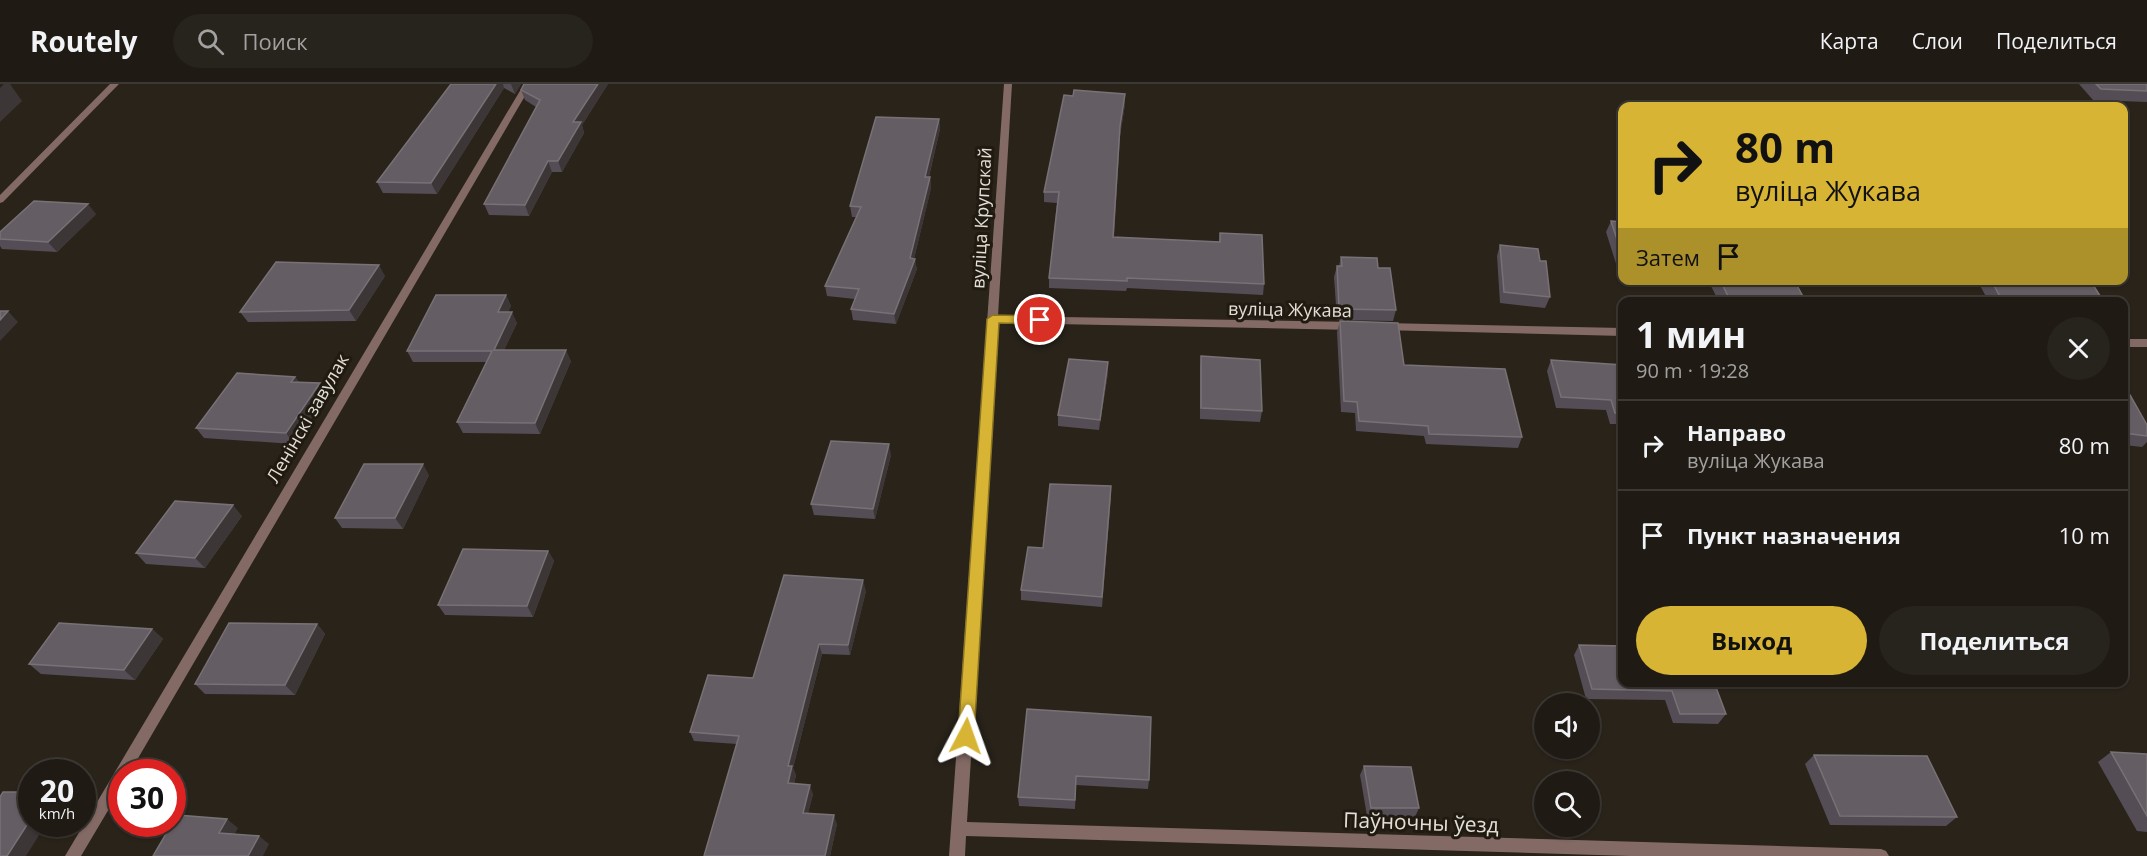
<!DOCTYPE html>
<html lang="ru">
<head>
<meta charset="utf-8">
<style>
	body { margin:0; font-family:"Open Sans",sans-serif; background:#27231d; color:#f1f3f6; height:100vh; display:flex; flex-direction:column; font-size:22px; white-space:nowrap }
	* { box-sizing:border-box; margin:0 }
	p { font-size:20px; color:#a1a1a0 }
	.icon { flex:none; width:33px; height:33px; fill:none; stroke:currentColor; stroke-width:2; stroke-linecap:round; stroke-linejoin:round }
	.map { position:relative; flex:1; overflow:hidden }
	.drawer { position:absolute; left:1618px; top:213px; width:510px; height:390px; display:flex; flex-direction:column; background:#1f1a14; border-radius:12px; box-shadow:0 2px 4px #0004,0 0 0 2px #3c3834 }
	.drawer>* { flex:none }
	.hud { position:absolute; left:1618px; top:18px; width:510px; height:183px; border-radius:12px; box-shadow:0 2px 4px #0004,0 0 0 2px #3c3834; background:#d7b434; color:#111; overflow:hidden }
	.fabs { position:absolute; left:1534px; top:609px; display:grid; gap:12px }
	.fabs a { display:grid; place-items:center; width:66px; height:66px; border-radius:50%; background:#1f1a14; box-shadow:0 2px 4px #0004,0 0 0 2px #3c3834; font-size:30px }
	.speed { position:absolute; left:18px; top:675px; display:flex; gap:12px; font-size:30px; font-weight:700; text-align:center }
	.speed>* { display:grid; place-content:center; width:78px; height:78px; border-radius:50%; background:#1f1a14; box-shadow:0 2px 4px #0004,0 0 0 2px #3c3834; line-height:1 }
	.speed small { font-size:15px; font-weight:400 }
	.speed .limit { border:9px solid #d22; background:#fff; color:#111 }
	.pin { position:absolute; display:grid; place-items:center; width:51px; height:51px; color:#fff; margin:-26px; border:3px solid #fff; border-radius:50%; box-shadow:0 2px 6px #0007 }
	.me { position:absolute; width:66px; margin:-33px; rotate:4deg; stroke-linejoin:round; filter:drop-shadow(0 0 4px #0008) }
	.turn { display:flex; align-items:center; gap:21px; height:126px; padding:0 18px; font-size:27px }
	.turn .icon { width:78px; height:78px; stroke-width:2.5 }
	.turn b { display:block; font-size:42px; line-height:51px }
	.then { display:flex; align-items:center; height:57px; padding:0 18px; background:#0003; gap:12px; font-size:22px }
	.round { display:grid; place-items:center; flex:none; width:63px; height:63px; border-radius:32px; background:#27231d }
	.headline { display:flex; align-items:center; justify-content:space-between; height:102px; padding:0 18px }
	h1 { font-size:36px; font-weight:700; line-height:45px }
	.cta { display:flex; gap:12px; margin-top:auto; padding:12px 18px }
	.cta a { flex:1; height:69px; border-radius:36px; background:#d7b434; color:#111; font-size:24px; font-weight:700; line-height:69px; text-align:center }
	.cta a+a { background:#27231d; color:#f1f3f6 }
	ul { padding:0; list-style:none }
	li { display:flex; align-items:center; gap:18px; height:90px; padding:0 18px; border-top:2px solid #3c3834 }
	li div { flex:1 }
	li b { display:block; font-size:22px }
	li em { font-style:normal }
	header { display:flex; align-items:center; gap:36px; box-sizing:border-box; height:84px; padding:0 30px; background:#1f1a14; border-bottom:2px solid #3c3834 }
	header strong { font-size:28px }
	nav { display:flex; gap:33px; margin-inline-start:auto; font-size:21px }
	.search { width:420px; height:54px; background:#27231d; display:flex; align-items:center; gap:15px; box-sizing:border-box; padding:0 21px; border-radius:33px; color:#a1a1a0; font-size:22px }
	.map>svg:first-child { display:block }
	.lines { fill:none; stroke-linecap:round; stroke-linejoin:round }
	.minor { fill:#846a65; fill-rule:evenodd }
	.tertiary { fill:#846a65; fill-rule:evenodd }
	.wall { fill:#554d55 }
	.shaded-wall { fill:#3d3637 }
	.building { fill:#645d63; stroke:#787175; stroke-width:1.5 }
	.route { fill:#d7b434; stroke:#8c7522; stroke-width:1.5 }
	.labels { text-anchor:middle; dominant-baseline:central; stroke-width:6; stroke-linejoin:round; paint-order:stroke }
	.street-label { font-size:18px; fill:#e2ded8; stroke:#201a11 }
	.near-street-label { font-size:21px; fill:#e2ded8; stroke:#201a11 }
</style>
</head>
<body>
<header>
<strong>Routely</strong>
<div class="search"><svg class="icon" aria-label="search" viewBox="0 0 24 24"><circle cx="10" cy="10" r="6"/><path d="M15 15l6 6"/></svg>Поиск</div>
<nav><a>Карта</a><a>Слои</a><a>Поделиться</a></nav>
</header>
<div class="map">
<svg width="2147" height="772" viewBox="0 0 2147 772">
	<rect width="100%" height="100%" fill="#29231a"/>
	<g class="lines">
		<!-- minor -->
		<path class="minor" d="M524,0H532L130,688H122V703L81,772H65Z
			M1004,0H1012L998,232L1355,238L1360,242L1355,246L998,239L967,738L1881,765L1886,767L1889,772H1630L966,752L965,772H949Z
			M1384,239L1623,244V252L1380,246L1379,243L1380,240Z
			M2124,255H2147V263H2124Z"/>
		<!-- tertiary -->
		<path class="tertiary" d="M110,0H119L3,118L0,119V111Z"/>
	</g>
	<!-- wall -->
	<path class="wall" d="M451,0H521L515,10L504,4L437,110L383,109L377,98Z
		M524,0H608L582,41L584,49L562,88H552L529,132L489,131L484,120L536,23L525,16L521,6Z
		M2079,0H2147V18L2093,16Z
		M1125,20L1120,52L1114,153L1219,158L1220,149L1264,200L1263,211L1127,204L1126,207L1049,204V194L1057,119L1044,118V108Z
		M939,35L940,45L929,93H930L931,104L914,175L917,185L896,240L853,236L851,225L855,215L827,212L825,202L856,133H852L850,122Z
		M96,130L57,168L2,165L0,162V148Z
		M1611,137L1623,138V189H1619L1606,148Z
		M1500,161L1540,177L1550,213L1545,224L1500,219L1497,172Z
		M1341,173L1378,184L1396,226L1393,237L1337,236L1334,193L1337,182H1339Z
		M385,192L356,237L248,238L240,228Z
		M1708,196H1794L1806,218H1719Z
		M1977,196H2090L2104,218H1989Z
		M506,211L511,222L508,228L517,239L504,266L571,277L540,350L463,349L457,338L486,278H413L407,267Z
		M1340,237L1404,281L1522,353L1518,364L1426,360L1424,352L1356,347L1355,329L1341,328L1337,248Z
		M1201,272L1262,327L1260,338L1200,335V283Z
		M1551,276L1623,281V340H1610L1606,326L1556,324L1547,287Z
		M1108,278V289L1099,346L1058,342V331Z
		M295,293L299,298L320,299L328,310L294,360L204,354L196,344Z
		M2124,310L2147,341V358L2142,363L2124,361Z
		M891,371L875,435L814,431L811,420Z
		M429,391L403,445L342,444L335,434Z
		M1111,413L1102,523L1021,516V506L1043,464Z
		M242,432L205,484L146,480L136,469Z
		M548,467L554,477L533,533L445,531L438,521Z
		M866,507L850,571L822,570L793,684L796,691L794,700L813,710L808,729L837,740L830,772H704L737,660L694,657L690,648L753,594Z
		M317,540L325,550L295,611L205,610L195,600Z
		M152,545L163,555L135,596L41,590L29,580Z
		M1579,561L1714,598L1726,630L1718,640L1673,639L1665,616L1586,615L1574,571Z
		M1027,625L1149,696L1148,705L1076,701L1075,725L1019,722L1018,713Z
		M2111,668L2147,670V748L2137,747L2098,678Z
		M1814,671L1957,733L1946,742L1830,741L1805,680Z
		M1364,682L1419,724L1415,733L1367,732L1360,691Z"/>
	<!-- shaded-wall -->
	<path class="shaded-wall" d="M4,0H10L22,17L0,38V4Z
		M496,0H503L504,4L437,110L431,99Z
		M511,0H521L515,10Z
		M598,0H608L582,41L584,49L562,88L558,77L573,38Z
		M1125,10V20L1120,52V42Z
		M939,35L940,45L926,104L925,93Z
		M548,77L552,88L529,132L525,121Z
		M930,93L931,104L912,183L915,175L917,185L896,240L894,230L910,174Z
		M88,120L96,130L57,168L48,158Z
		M379,181L385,192L356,237L349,226Z
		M506,211L511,222L503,239L498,228Z
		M8,227L18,238L0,257V236Z
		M512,228L517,239L499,276L494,266Z
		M566,266L571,277L540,350L535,339Z
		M1108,278V289L1099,346L1100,336Z
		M295,293L302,303L291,298Z
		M320,299L328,310L294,360L286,349Z
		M889,360L891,371L875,435L873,425Z
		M423,380L429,391L403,445L395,434Z
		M233,421L242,432L205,484L195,474Z
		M548,467L554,477L533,533L527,522Z
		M863,496L866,507L850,571L848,561Z
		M317,540L325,550L295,611L285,601Z
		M152,545L163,555L135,596L124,586Z
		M819,560L822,570L793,684L796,691L792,708L788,699V682Z
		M810,701L813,710L806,738L803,729Z
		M834,731L837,740L830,772H825Z
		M32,733V740H46L26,772H7Z
		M227,735L238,744L230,758L219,749Z
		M259,752L269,760L263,772H248Z"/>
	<!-- building -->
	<path class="building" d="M451,0H496L431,99L377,98Z
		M524,0H598L573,38H581L558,77H548L525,121L484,120L540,16L521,6Z
		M2096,0H2147V7L2101,5Z
		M1074,6L1125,10L1120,42L1113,153L1220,158V149L1262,151L1264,200L1127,194V197L1049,194L1059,108H1044L1064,11L1073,12Z
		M876,33L939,35L925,93H930L910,174L915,175L894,230L851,225L859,205L825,202L861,123L850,122Z
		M34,117L88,120L48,158L0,155V148Z
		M1611,137L1623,138V174Z
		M1500,161L1538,165L1540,177H1546L1550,213L1504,208Z
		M1341,173L1377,174L1378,184H1390L1396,226L1339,225L1337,182H1342Z
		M276,178L379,181L349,226L240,228Z
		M1720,196H1794L1806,218H1731Z
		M1991,196H2090L2104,218H2003Z
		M436,211H506L498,228H512L494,266H566L535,339L457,338L492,267H407Z
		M0,227H8L0,236Z
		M1340,237L1398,239L1404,281L1505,285L1522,353L1429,350L1428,342L1359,337L1357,318L1344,317Z
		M1201,272L1260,276L1262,327L1201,324Z
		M1069,275L1108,278L1100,336L1058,331Z
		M1551,276L1623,281V329H1615L1611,316L1561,313Z
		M237,289L295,293L291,298L320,299L286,349L196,344Z
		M2124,310L2130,311L2147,341V352L2124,349Z
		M831,357L889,360L873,425L811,420Z
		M364,380H423L395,434H335Z
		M1050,400L1111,402L1102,513L1021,506L1028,463L1043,464Z
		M175,417L233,421L195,474L136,469Z
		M463,465L548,467L527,522L438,521Z
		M784,491L863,496L848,561L819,560L788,682H792L788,699L810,701L803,729L834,731L825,772H704L739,652L690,648L708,591L753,594Z
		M59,539L152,545L124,586L29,580Z
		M229,539L317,540L285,601L195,600Z
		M1579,561L1623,562V598H1714L1726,630H1680L1672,607L1592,605Z
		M1027,625L1151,633L1149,696L1076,692L1075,716L1018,713Z
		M2111,668L2147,670V732Z
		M1814,671L1927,672L1957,733L1840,732Z
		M1364,682L1411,683L1419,724H1371Z
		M3,708H32V733L7,772H0V713Z
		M177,731L227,735L219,749L259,752L248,772H153Z"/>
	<!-- route -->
	<path class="route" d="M993,231L1040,232L1046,236L1040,240L999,239L974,652L972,658L966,660L960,658L958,652L987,235Z"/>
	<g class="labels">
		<!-- street labels -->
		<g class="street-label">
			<text transform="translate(981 134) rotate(-87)">вуліца Крупскай</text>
			<text transform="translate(1290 225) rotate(1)">вуліца Жукава</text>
			<text transform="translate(307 334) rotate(-60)">Ленінскі завулак</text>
		</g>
		<!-- near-street labels -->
		<g class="near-street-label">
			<text transform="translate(1421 738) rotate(2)">Паўночны ўезд</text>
		</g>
	</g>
</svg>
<div class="fabs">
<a><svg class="icon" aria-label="sound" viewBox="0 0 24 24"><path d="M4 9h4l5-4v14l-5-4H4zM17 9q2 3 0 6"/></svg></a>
<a><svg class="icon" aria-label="search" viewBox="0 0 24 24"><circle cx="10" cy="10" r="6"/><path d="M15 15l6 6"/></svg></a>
</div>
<div class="speed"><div>20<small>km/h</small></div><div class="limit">30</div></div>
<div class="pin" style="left:1040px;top:236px;background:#d93025"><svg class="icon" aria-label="arrive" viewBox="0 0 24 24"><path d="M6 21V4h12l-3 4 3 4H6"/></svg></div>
<svg class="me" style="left:966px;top:652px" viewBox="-20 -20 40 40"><path d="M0-17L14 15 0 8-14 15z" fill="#d7b434" stroke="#fff" stroke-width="4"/></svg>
<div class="hud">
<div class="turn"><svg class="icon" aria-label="right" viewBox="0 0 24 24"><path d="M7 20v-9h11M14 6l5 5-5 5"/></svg><div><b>80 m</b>вуліца Жукава</div></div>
<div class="then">Затем<svg class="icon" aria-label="arrive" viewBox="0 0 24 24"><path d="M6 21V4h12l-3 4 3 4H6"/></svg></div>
</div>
<section class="drawer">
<div class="headline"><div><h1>1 мин</h1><p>90 m · 19:28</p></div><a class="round"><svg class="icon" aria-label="close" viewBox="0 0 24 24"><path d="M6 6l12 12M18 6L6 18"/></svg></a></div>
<ul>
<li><svg class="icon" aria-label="right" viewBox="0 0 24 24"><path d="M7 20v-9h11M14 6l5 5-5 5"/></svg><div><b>Направо</b><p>вуліца Жукава</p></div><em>80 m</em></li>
<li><svg class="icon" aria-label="arrive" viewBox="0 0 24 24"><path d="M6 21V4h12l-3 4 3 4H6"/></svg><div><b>Пункт назначения</b></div><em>10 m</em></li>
</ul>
<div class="cta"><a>Выход</a><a>Поделиться</a></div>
</section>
</div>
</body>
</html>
